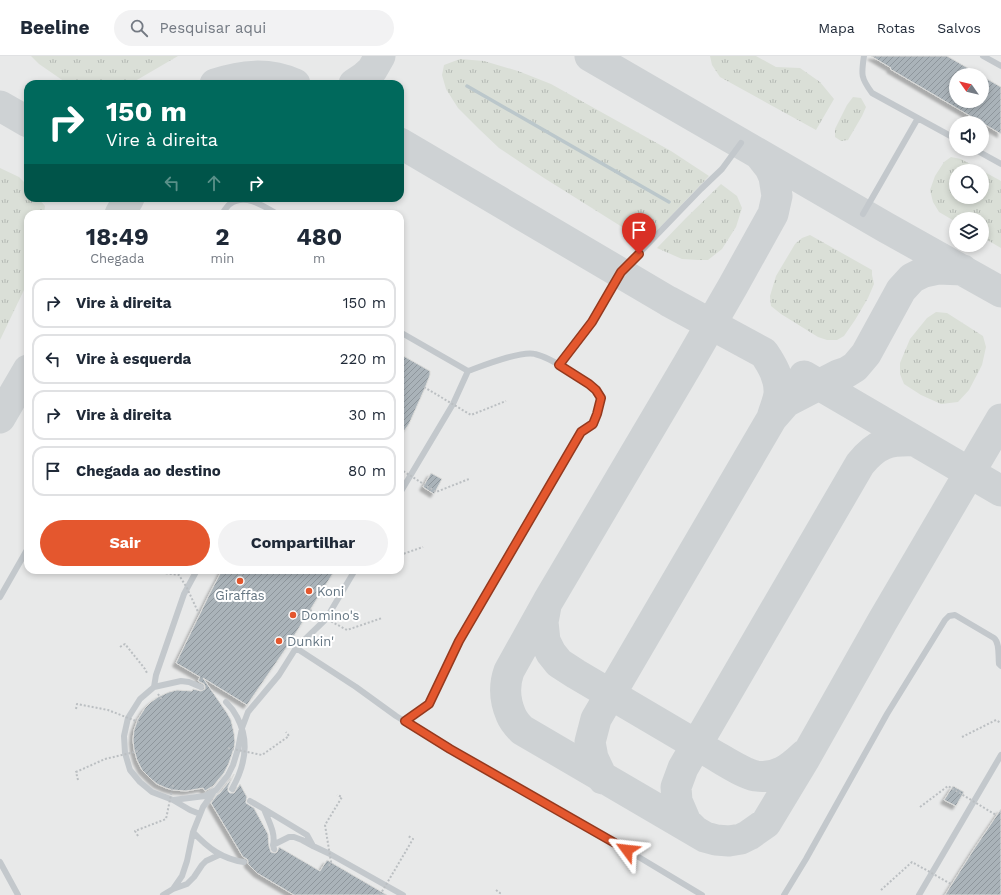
<!DOCTYPE html>
<html lang="pt">
<head>
<meta charset="utf-8">
<style>
	body { margin:0; font-family:"Work Sans",sans-serif; background:#f2f2f3; color:#1f2937; height:100vh; display:flex; flex-direction:column; font-size:15px; white-space:nowrap }
	* { box-sizing:border-box; margin:0 }
	p { font-size:13px; color:#747a83 }
	.icon { flex:none; width:22px; height:22px; fill:none; stroke:currentColor; stroke-width:2; stroke-linecap:round; stroke-linejoin:round }
	.map { position:relative; flex:1; overflow:hidden }
	.side { position:absolute; left:24px; top:154px; width:380px; height:364px; display:flex; flex-direction:column; background:#fff; border-radius:12px; box-shadow:0 2px 6px #0003 }
	.side>* { flex:none }
	.banner { position:absolute; left:24px; top:24px; width:380px; height:122px; border-radius:12px; box-shadow:0 2px 6px #0003; background:#00695c; color:#fff; overflow:hidden }
	.needle { width:26px; rotate:304deg }
	.controls { position:absolute; left:949px; top:12px; display:grid; gap:8px }
	.controls a { display:grid; place-items:center; width:40px; height:40px; border-radius:50%; background:#fff; box-shadow:0 2px 6px #0003; font-size:20px }
	.pin { position:absolute; display:grid; place-items:center; width:34px; height:34px; color:#fff; margin:-41px -17px; border-radius:50% 50% 50% 0; rotate:-45deg; box-shadow:0 0 4px #0007 }
	.pin .icon { rotate:45deg }
	.me { position:absolute; width:44px; margin:-22px; rotate:300deg; stroke-linejoin:round; filter:drop-shadow(0 0 3px #0008) }
	.turn { display:flex; align-items:center; gap:14px; height:84px; padding:0 16px; font-size:18px }
	.turn .icon { width:52px; height:52px; stroke-width:2.5 }
	.turn b { display:block; font-size:28px; line-height:34px }
	.lanes { display:flex; align-items:center; height:38px; padding:0 16px; background:#0003; justify-content:center; gap:20px; direction:ltr }
	.lanes .off { opacity:.35 }
	.eta { display:flex; justify-content:space-evenly; align-items:center; height:68px; text-align:center }
	.eta b { font-size:24px; font-weight:700; line-height:28px }
	.cta { display:flex; gap:8px; margin-top:auto; padding:8px 16px }
	.cta a { flex:1; height:46px; border-radius:24px; background:#e4572e; color:#fff; font-size:16px; font-weight:700; line-height:46px; text-align:center }
	.cta a+a { background:#f2f2f3; color:#1f2937 }
	ul { padding:0; list-style:none }
	li { display:flex; align-items:center; gap:12px; height:50px; margin:0 8px 6px; padding:0 8px; border:2px solid #e0e1e3; border-radius:12px }
	li div { flex:1 }
	li b { display:block; font-size:15px }
	li em { font-style:normal }
	header { display:flex; align-items:center; gap:24px; box-sizing:border-box; height:56px; padding:0 20px; background:#fff; border-bottom:1px solid #e0e1e3 }
	header strong { font-size:19px }
	nav { display:flex; gap:22px; margin-inline-start:auto; font-size:14px }
	.search { width:280px; height:36px; background:#f2f2f3; display:flex; align-items:center; gap:10px; box-sizing:border-box; padding:0 14px; border-radius:22px; color:#747a83; font-size:15px }
	.map>svg:first-child { display:block }
	.built { fill:#e8e9e9; fill-rule:evenodd }
	.grass { fill:url(#grass-tufts); fill-rule:evenodd }
	.lines { fill:none; stroke-linecap:round; stroke-linejoin:round }
	.stream { stroke:#bbc7cb; stroke-width:3.5 }
	.taxiway { stroke:#ced2d4; stroke-width:31 }
	.building { fill:url(#building-hatch); stroke:#dcdcda; filter:url(#shadow) }
	.path { stroke:#bbbfc2; stroke-width:2; stroke-dasharray:2 2; stroke-linecap:butt }
	.service { stroke:#c3c8cc; stroke-width:6 }
	.path-bridge { stroke:#bbbfc2; stroke-width:2; stroke-dasharray:2 2; stroke-linecap:butt }
	.route-casing { stroke:#94391e; stroke-width:10 }
	.route { stroke:#e4572e; stroke-width:7 }
	.poi-dot { fill:#e4572e; stroke:#fff; stroke-width:1.5 }
	.labels { text-anchor:middle; dominant-baseline:central; stroke-width:4; stroke-linejoin:round; paint-order:stroke }
	.poi-label { font-size:13px; fill:#657683; stroke:#fff; text-anchor:start }
</style>
</head>
<body>
<header>
<strong>Beeline</strong>
<div class="search"><svg class="icon" aria-label="search" viewBox="0 0 24 24"><circle cx="10" cy="10" r="6"/><path d="M15 15l6 6"/></svg>Pesquisar aqui</div>
<nav><a>Mapa</a><a>Rotas</a><a>Salvos</a></nav>
</header>
<div class="map">
<svg width="1001" height="839" viewBox="0 0 1001 839">
	<defs>
		<pattern id="grass-tufts" width="24" height="20" patternUnits="userSpaceOnUse"><rect width="24" height="20" fill="#dadfd7"/><path d="M3 7l-1-3M5 7V3M7 7l1-3M15 17l-1-3M17 17v-4M19 17l1-3" fill="none" stroke="#b4b9b4"/></pattern>
		<pattern id="building-hatch" width="6" height="6" patternUnits="userSpaceOnUse"><rect width="6" height="6" fill="#aab3b9"/><path d="M-1 1l2-2M0 6l6-6M5 7l2-2" fill="none" stroke="#8e969c"/></pattern>
		<filter id="shadow"><feDropShadow dx="-3.5" dy="3.5" stdDeviation="1" flood-color="#0004"/></filter>
	</defs>
	<rect width="100%" height="100%" fill="#fafaf8"/>
	<!-- built -->
	<path class="built" d="M0,0H1001V839H0ZM956,19H982V45H956ZM28,28H400V142H28ZM956,67H982V93H956ZM956,115H982V141H956ZM28,158H400V514H28ZM956,163H982V189H956Z"/>
	<!-- grass -->
	<path class="grass" d="M31,0H178L130,28H68L39,8Z
		M710,0H756L776,11L800,12L820,26L834,43L816,74L720,21L712,9Z
		M460,3L484,5L518,15L551,28L671,95L709,120L646,186L544,122L499,92L479,73L458,52L446,33L442,19L444,9Z
		M853,41L861,42L866,51L862,60L848,84L841,85L835,81V73L847,49Z
		M951,101L961,103L1001,125V192L982,181V163H956V166L939,156L933,146L930,134L935,120L944,106ZM956,115H982V141H956Z
		M0,112L19,121L28,130V142H38L45,150L44,158H28V224L24,234L0,284Z
		M721,128L737,140L742,152L736,171L722,193L708,204H698L682,203L657,192L686,162Z
		M810,179L872,214V219L874,228L868,242L855,264L844,280L837,284H827L818,281L781,258L771,250L770,240L776,220L795,188L802,182Z
		M936,256L947,257L983,280L986,291L982,309L969,334L958,346L941,348L921,339L904,328L900,318V307L910,283L927,262Z"/>
	<g class="lines">
		<!-- stream -->
		<path class="stream" d="M467,30L669,146"/>
		<!-- taxiway -->
		<path class="taxiway" d="M590,0L885,171L1001,236
			M215,28C242,19 268,16 295,28
			M354,28L363,22L372,14L380,0
			M0,50L28,66
			M400,87L668,245L764,297C772,309 780,322 779,338C778,346 774,354 772,362
			M759,98L770,112L774,121L777,140L773,158L733,230L688,308L548,545L509,615C504,629 505,645 511,659C513,664 518,670 522,674L705,781L716,784L729,785L741,783L749,779L766,767L804,704L882,566L1001,363
			M120,158L129,142
			M804,320L1001,435
			M0,362L28,314
			M546,550L543,566L545,585L551,597L559,607L576,618C619,643 662,669 705,694C719,701 741,717 756,720C777,723 790,712 804,699
			M603,723L593,702L590,686L596,663L772,362L786,346L838,319L847,316L855,311L866,298L901,234L912,222L924,216L938,213L963,214
			M695,775L686,766L677,745L676,731L683,712L860,408C877,387 889,384 915,385"/>
	</g>
	<!-- building -->
	<path class="building" d="M871,0H947L980,19H956V45H982V20L1001,31V78L890,13L891,12Z
		M400,298L430,315V319L425,332L409,368L400,381Z
		M431,417L442,423L434,438L423,431Z
		M222,514H335L289,588L247,649L203,622L227,657L231,664L234,677L235,686L234,692L229,707L224,717L213,730L205,735L203,732L186,735L173,734L166,732L157,728L151,723L142,714L137,704L134,693L133,684L134,674L138,663L145,652L151,646L158,641L169,636L177,634L192,635L193,633L201,635L205,633V630L204,628L198,625L200,621L176,607L210,537Z
		M234,718L228,731V735L230,737H234L240,728L247,741L246,745V747L254,752L268,778L269,790L271,796L275,797L277,796L279,791L320,815L327,804L387,839H294L257,817L248,808V805L247,803L243,801L211,747L217,739L220,737L232,722Z
		M953,730L964,736L956,750L944,744Z
		M1001,753V839H945L974,793Z"/>
	<g class="lines">
		<!-- path -->
		<path class="path" d="M400,499L423,491
			M120,591L125,588L145,613L147,617
			M158,638L162,644
			M962,681L996,664L1001,667
			M496,834L500,837L499,839"/>
		<!-- service -->
		<path class="service" d="M864,0C861,19 861,22 872,37L956,83
			M983,0L1001,10
			M974,93L1001,108
			M222,158C224,155 227,150 230,148C245,137 264,150 277,158
			M863,158L918,62
			M400,276L468,315
			M559,309L592,266L621,216L701,133L722,113L741,87
			M400,437L453,348L468,315C482,310 522,294 535,298C548,301 560,309 571,316C584,324 592,328 601,342L597,358L593,368L581,376L459,585L429,648L405,665
			M355,514L326,563L296,592L356,631L396,660L450,693L627,794L702,839
			M0,541L28,492
			M154,631L156,619L184,538L197,514
			M226,646C230,650 234,655 237,661C250,685 245,710 232,733
			M213,737L203,751L193,776C208,792 222,803 244,806
			M173,744L205,740L216,734L228,719L233,709L238,693L242,672L248,656L279,619L296,592
			M250,745L264,753L307,779L313,790
			M264,753C268,764 276,777 273,789
			M200,758L190,754L173,744L152,736L140,726L130,714L125,697L124,680L128,662L140,643L154,631L181,625L189,626L201,631
			M274,793L273,789L289,781H294L302,784L313,790L330,798L403,839
			M0,806L18,839
			M173,833L182,820L187,805L193,776
			M163,839L173,833L187,828L194,821L202,809L206,805L219,799
			M784,839L806,803L887,658L945,564L949,560L955,559L994,582C1000,587 998,600 999,608L1001,610
			M919,839L1001,699"/>
		<!-- path-bridge -->
		<path class="path-bridge" d="M424,331L471,359L506,345
			M400,413L436,436L469,423
			M142,514L179,519L187,532L199,558
			M310,554L347,574L382,562
			M76,653L77,648L108,654L141,667
			M228,692L262,699L289,680L286,676
			M78,724L76,716L105,703L139,695
			M920,751L948,730L996,759
			M138,780L135,775L166,763L173,729
			M329,810L331,806L325,769L342,741L337,739
			M881,834L912,806L951,828
			M380,839L413,783L408,780"/>
	</g>
	<g class="lines">
		<defs>
			<path id="route" d="M627,794L450,693L405,665L429,648L459,585L581,376L593,368L597,358L601,342L596,334L589,328L559,309L592,266L621,216L639,198"/>
		</defs>
		<!-- route casing -->
		<use href="#route" class="route-casing"/>
		<!-- route -->
		<use href="#route" class="route"/>
	</g>
	<!-- markers -->
	<g class="poi-dot">
		<circle cx="240" cy="525" r="4"/>
		<circle cx="309" cy="535" r="4"/>
		<circle cx="293" cy="559" r="4"/>
		<circle cx="279" cy="585" r="4"/>
	</g>
	<g class="labels">
		<!-- poi labels -->
		<g class="poi-label">
			<text x="317" y="535">Koni</text>
			<text x="240" y="539" text-anchor="middle">Giraffas</text>
			<text x="301" y="559">Domino's</text>
			<text x="287" y="585">Dunkin'</text>
		</g>
	</g>
</svg>
<div class="controls">
<a><svg class="needle" viewBox="-14 -14 28 28"><path d="M0-13l5 13h-10z" fill="#e53935"/><path d="M0 13l5-13h-10z" fill="#747a83"/></svg></a>
<a><svg class="icon" aria-label="sound" viewBox="0 0 24 24"><path d="M4 9h4l5-4v14l-5-4H4zM17 9q2 3 0 6"/></svg></a>
<a><svg class="icon" aria-label="search" viewBox="0 0 24 24"><circle cx="10" cy="10" r="6"/><path d="M15 15l6 6"/></svg></a>
<a><svg class="icon" aria-label="layers" viewBox="0 0 24 24"><path d="M12 4l9 5-9 5-9-5zM3 14l9 5 9-5"/></svg></a>
</div>
<div class="pin" style="left:639px;top:198px;background:#d93025"><svg class="icon" aria-label="arrive" viewBox="0 0 24 24"><path d="M6 21V4h12l-3 4 3 4H6"/></svg></div>
<svg class="me" style="left:627px;top:794px" viewBox="-20 -20 40 40"><path d="M0-17L14 15 0 8-14 15z" fill="#e4572e" stroke="#fff" stroke-width="4"/></svg>
<div class="banner">
<div class="turn"><svg class="icon" aria-label="right" viewBox="0 0 24 24"><path d="M7 20v-9h11M14 6l5 5-5 5"/></svg><div><b>150 m</b>Vire à direita</div></div>
<div class="lanes"><svg class="icon off" aria-label="left" viewBox="0 0 24 24"><path d="M17 20v-9H6M10 6l-5 5 5 5"/></svg><svg class="icon off" aria-label="ahead" viewBox="0 0 24 24"><path d="M12 20V5M6 11l6-6 6 6"/></svg><svg class="icon" aria-label="right" viewBox="0 0 24 24"><path d="M7 20v-9h11M14 6l5 5-5 5"/></svg></div>
</div>
<section class="side">
<div class="eta">
<div><b>18:49</b><p>Chegada</p></div>
<div><b>2</b><p>min</p></div>
<div><b>480</b><p>m</p></div>
</div>
<ul>
<li><svg class="icon" aria-label="right" viewBox="0 0 24 24"><path d="M7 20v-9h11M14 6l5 5-5 5"/></svg><div><b>Vire à direita</b></div><em>150 m</em></li>
<li><svg class="icon" aria-label="left" viewBox="0 0 24 24"><path d="M17 20v-9H6M10 6l-5 5 5 5"/></svg><div><b>Vire à esquerda</b></div><em>220 m</em></li>
<li><svg class="icon" aria-label="right" viewBox="0 0 24 24"><path d="M7 20v-9h11M14 6l5 5-5 5"/></svg><div><b>Vire à direita</b></div><em>30 m</em></li>
<li><svg class="icon" aria-label="arrive" viewBox="0 0 24 24"><path d="M6 21V4h12l-3 4 3 4H6"/></svg><div><b>Chegada ao destino</b></div><em>80 m</em></li>
</ul>
<div class="cta"><a>Sair</a><a>Compartilhar</a></div>
</section>
</div>
</body>
</html>
